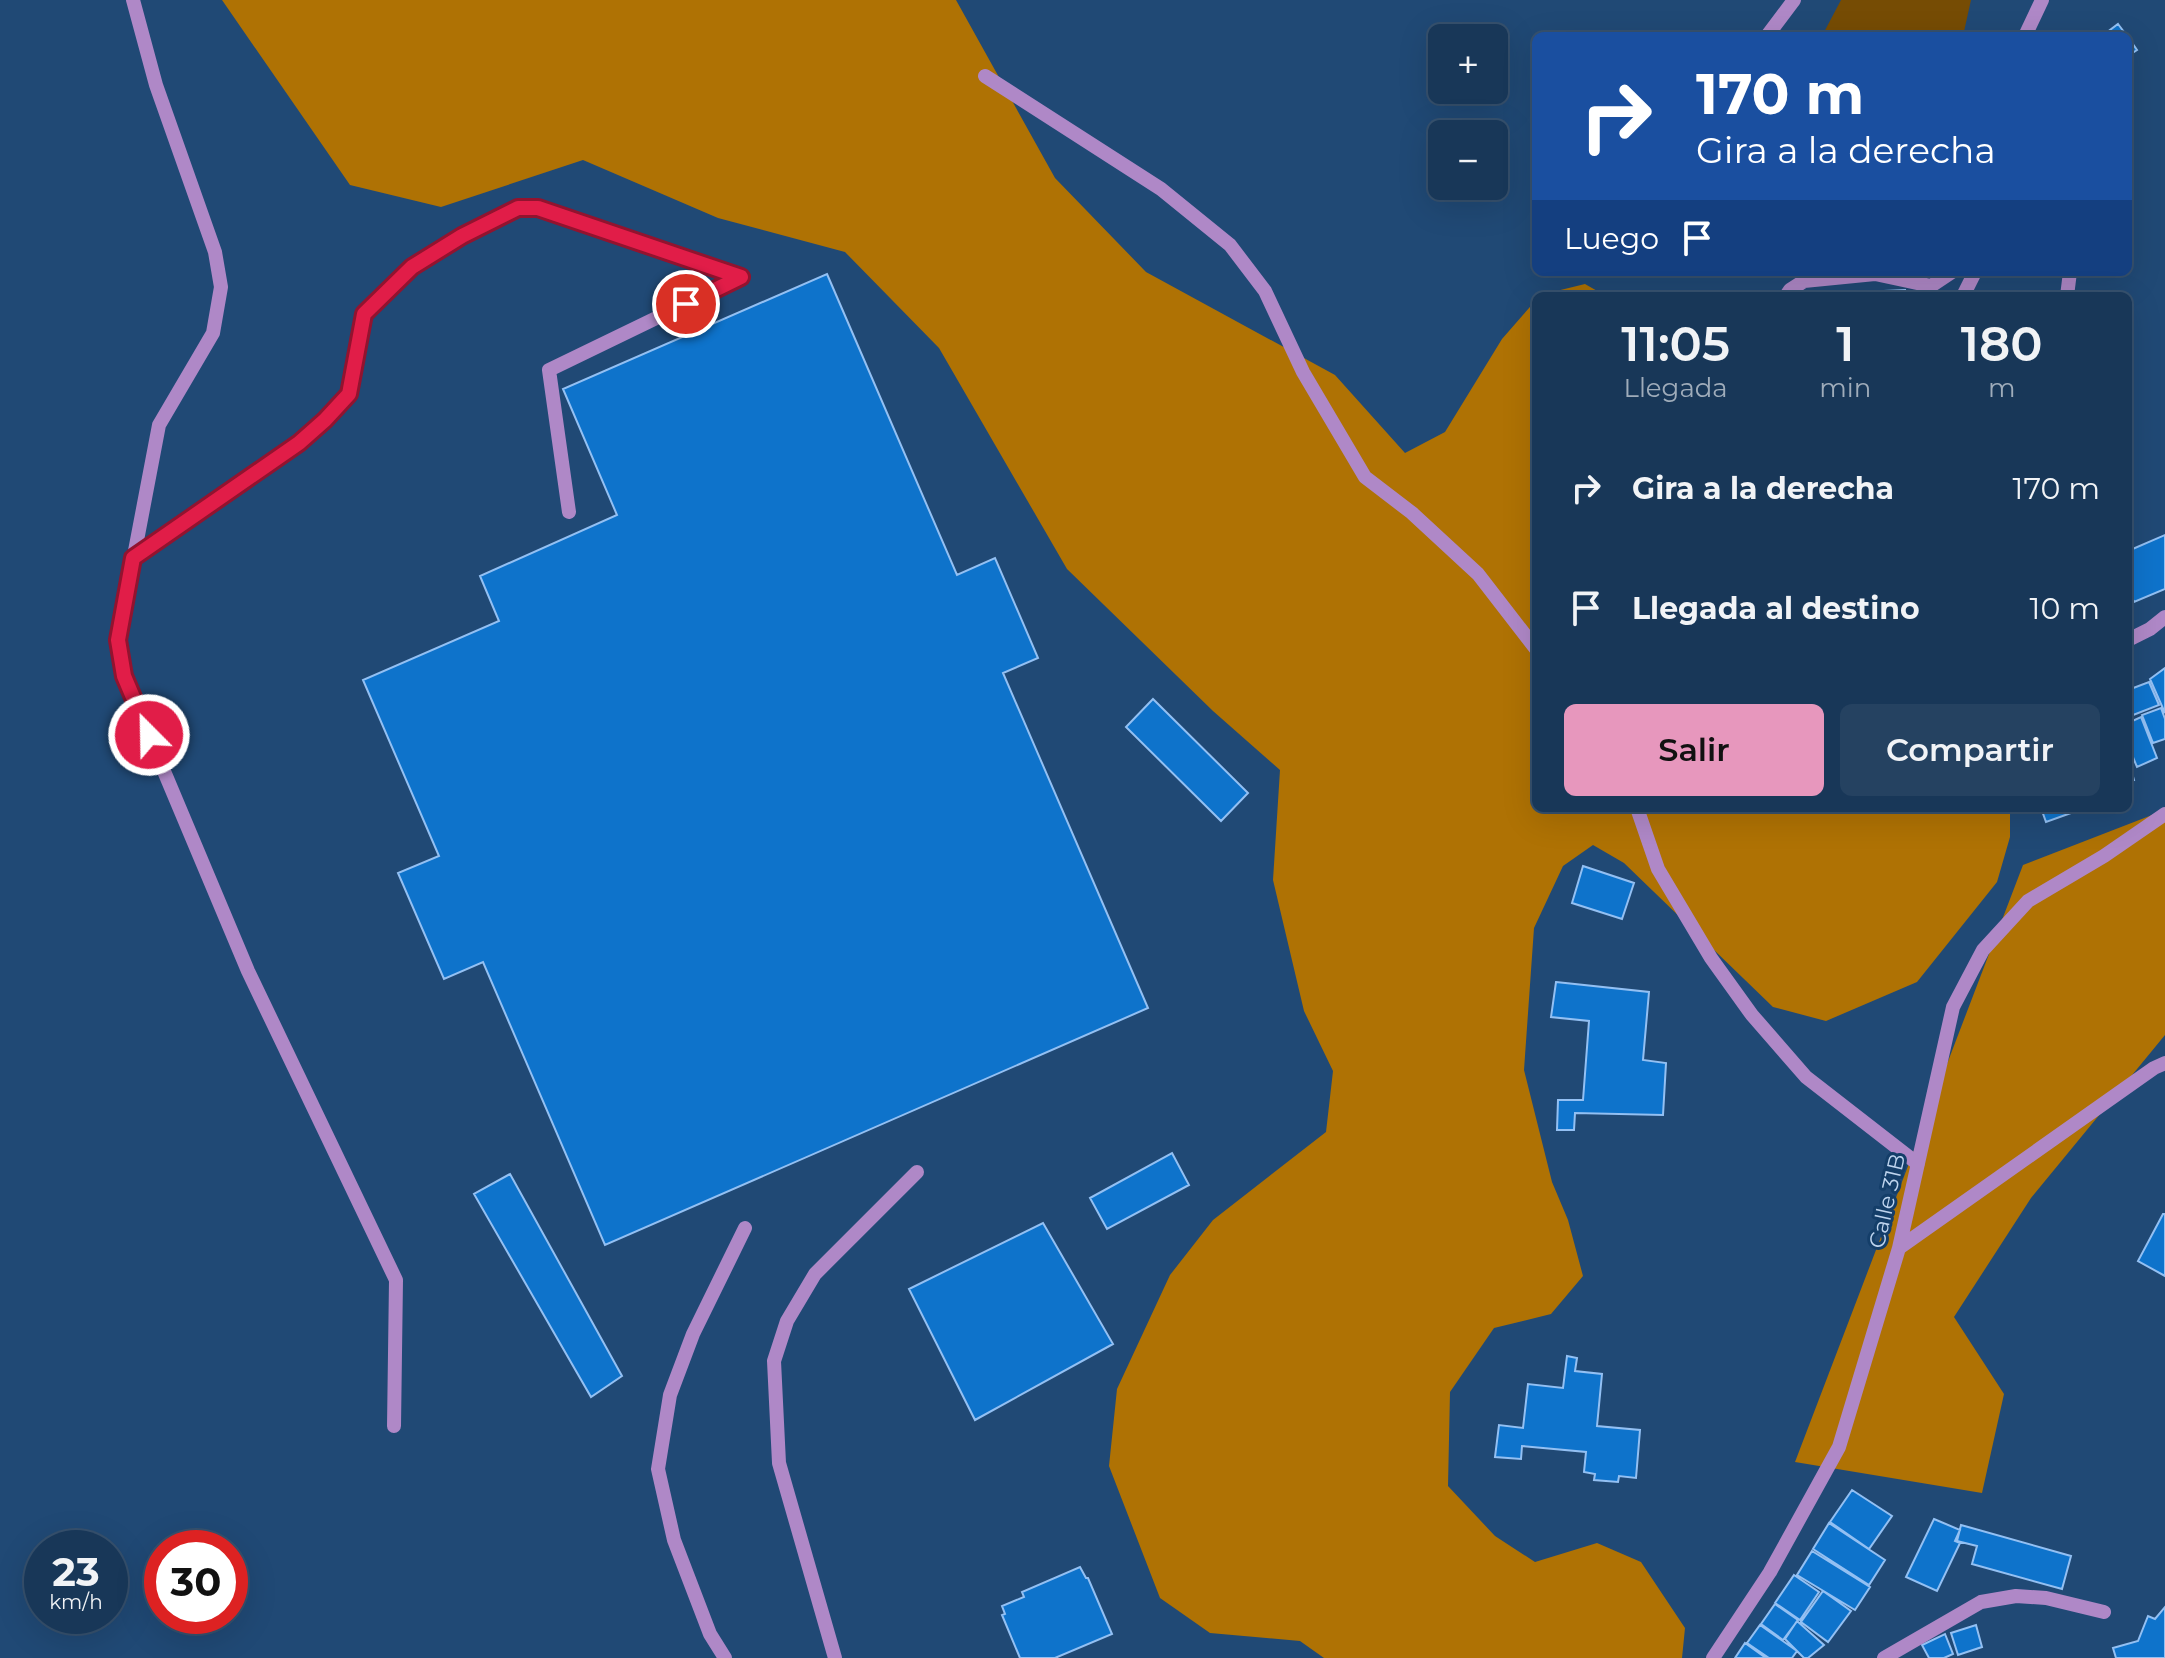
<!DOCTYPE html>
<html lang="es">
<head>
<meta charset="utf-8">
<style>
	body { margin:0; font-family:Montserrat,sans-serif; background:#254261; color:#f1f3f6; height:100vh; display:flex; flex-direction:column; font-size:30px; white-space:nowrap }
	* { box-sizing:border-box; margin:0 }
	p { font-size:26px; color:#9facba }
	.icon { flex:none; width:44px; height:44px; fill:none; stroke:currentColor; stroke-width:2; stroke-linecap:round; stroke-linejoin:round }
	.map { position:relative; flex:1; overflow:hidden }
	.sheet { position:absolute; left:1532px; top:292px; width:600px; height:520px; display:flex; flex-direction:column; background:#183758; border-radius:12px; box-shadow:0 8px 32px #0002,0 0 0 2px #36516e }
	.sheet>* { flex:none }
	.guide { position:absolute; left:1532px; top:32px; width:600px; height:244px; border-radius:12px; box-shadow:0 8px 32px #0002,0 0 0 2px #36516e; background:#1a4fa0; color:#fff; overflow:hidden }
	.fabs { position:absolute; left:1428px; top:24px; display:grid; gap:16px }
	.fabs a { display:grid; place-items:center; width:80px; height:80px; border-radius:12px; background:#183758; box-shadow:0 8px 32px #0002,0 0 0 2px #36516e; font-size:40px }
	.speed { position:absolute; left:24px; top:1530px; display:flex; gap:16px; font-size:40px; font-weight:700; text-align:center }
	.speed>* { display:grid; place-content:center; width:104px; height:104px; border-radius:50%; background:#183758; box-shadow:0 8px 32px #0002,0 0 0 2px #36516e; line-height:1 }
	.speed small { font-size:20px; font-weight:400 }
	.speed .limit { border:12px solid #d22; background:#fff; color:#111 }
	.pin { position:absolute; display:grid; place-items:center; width:68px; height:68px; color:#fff; margin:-34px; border:4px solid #fff; border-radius:50%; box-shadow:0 2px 8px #0007 }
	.me { position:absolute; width:88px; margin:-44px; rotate:337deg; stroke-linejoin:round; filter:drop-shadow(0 0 6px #0008) }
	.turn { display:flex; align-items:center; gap:28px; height:168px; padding:0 32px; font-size:36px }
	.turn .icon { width:104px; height:104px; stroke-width:2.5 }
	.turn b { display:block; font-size:56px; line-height:68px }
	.then { display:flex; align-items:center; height:76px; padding:0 32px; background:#0003; gap:16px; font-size:30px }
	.eta { display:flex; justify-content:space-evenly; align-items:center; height:136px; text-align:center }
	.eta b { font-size:48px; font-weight:600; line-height:56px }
	.button { display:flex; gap:16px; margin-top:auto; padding:16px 32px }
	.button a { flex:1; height:92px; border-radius:12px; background:#e797bd; color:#111; font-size:32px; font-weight:600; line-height:92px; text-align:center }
	.button a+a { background:#254261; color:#f1f3f6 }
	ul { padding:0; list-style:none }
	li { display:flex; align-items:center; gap:24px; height:120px; padding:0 32px }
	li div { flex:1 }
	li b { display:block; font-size:30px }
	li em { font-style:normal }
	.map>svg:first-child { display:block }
	.green { fill:#764c04 }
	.forest { fill:#af7204 }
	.building { fill:#0e73cb; stroke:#93c0f3; stroke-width:2 }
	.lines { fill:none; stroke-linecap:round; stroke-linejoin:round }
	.minor { stroke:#af88c7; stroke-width:14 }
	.route-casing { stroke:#92132f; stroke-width:20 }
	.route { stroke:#e11d48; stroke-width:14 }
	.labels { text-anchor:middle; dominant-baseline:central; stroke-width:6; stroke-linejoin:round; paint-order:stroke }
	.street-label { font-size:22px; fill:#bed4ee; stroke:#143e69 }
</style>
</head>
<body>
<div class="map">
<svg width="2165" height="1658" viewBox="0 0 2165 1658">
	<rect width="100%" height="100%" fill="#204975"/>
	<!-- green -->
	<path class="green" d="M1841,0H1971L1963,36H1822Z"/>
	<!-- forest -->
	<path class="forest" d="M222,0H956L1055,178L1146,272L1335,375L1405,453L1445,432L1502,339L1536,300V808H2010V837L1997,882L1917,982L1826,1021L1773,1007L1624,863L1593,845L1563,866L1534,928L1524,1070L1552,1182L1568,1220L1583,1276L1551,1314L1494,1328L1450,1392L1448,1486L1495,1536L1535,1562L1597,1543L1641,1562L1685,1628L1682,1658H1324L1300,1641L1210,1633L1160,1598L1109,1466L1117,1389L1170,1275L1213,1220L1326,1132L1333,1071L1304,1011L1273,880L1280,770L1213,711L1067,569L939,348L845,252L718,218L583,160L441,207L350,185Z
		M1585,284L1606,296H1540V295Z
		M2165,810V1035L2031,1198L1954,1317L2004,1394L1982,1493L1795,1462L2023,865Z"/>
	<!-- building -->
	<path class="building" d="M2118,24L2127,36H2102Z
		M2128,37L2137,50L2128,56Z
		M827,274L957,575L995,558L1038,658L1003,673L1148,1008L605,1245L483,962L444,979L398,873L439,856L363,680L499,621L480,576L617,515L563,389Z
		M1905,290V296H1817V294Z
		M2165,535V589L2134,602L2130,593L2128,594V551Z
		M2165,668V713L2150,679Z
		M2149,682L2159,705L2128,717V690Z
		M1153,699L1248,793L1221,821L1126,727Z
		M2161,708L2165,719V739L2153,743L2142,715Z
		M2141,717L2157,758L2137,767L2128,745V723Z
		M2128,759L2134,780L2128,782Z
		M2041,808H2085L2046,822Z
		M1583,866L1634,883L1622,919L1572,903Z
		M1556,982L1649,992L1643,1060L1666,1063L1663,1115L1575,1113L1574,1130H1557L1558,1100H1583L1589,1021L1551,1017Z
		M1172,1153L1189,1185L1107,1229L1090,1198Z
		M510,1174L622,1376L591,1397L474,1194Z
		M2163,1214H2165V1276L2138,1261Z
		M1043,1223L1113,1344L975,1420L909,1289Z
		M1567,1356L1577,1358L1575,1371L1602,1374L1597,1426L1640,1430L1636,1478L1619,1476L1618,1482L1594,1480L1595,1474L1584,1472L1586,1452L1522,1446L1521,1459L1495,1457L1499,1425L1523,1428L1528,1384L1563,1388Z
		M1852,1490L1892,1516L1869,1549L1830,1522Z
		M1934,1519L1960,1530L1955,1541L1960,1543L1937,1591L1906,1577Z
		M1829,1523L1885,1560L1869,1585L1813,1549Z
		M1961,1525L2071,1556L2062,1589L1972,1564L1977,1546L1957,1541Z
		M1812,1551L1870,1587L1855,1610L1797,1575Z
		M1080,1567L1086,1578H1088L1112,1634L1055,1658H1020L1002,1615L1005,1614L1002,1606L1024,1597L1022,1592Z
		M1794,1575L1819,1592L1800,1620L1775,1603Z
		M1823,1591L1851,1611L1828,1642L1801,1622Z
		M1775,1604L1798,1620L1783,1640L1761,1624Z
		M2165,1607V1658H2116L2113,1648L2138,1641L2148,1616L2155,1619Z
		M1797,1621L1824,1645L1808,1658H1804L1785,1639Z
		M1760,1625L1797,1651L1792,1658H1769L1747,1643Z
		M1976,1625L1982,1647L1958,1655L1951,1633Z
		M1945,1634L1953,1654L1944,1658H1929L1922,1645Z
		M1745,1643L1766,1658H1735Z"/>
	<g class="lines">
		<!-- minor -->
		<path class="minor" d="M133,0L156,85L215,252L221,287L213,333L159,425L118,640L124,676L248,971L396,1280L394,1426
			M1767,36L1794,0
			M2025,36L2042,0
			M985,76L1161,189L1230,245L1265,291L1303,372L1365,477L1412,513L1478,574L1536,649
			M1786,296L1790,290L1804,281L1875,274L1931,286L1952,272
			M1963,296L1975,272
			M2067,296L2070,272
			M133,558L299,443L325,420L349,394L364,314L412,267L462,236L518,208H538L741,277L549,370L569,512
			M2128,640L2150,629L2165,617
			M1637,808L1658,869L1711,958L1752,1015L1806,1077L1918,1164
			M1899,1248L2154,1068L2165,1063
			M725,1658L710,1634L674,1540L658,1469L670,1395L693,1334L745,1228
			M835,1658L779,1463L774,1361L787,1321L815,1274L917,1172
			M1713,1658L1770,1572L1839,1447L1899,1248L1953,1007L1983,950L2028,901L2104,856L2165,814
			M1884,1658L1981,1602L2016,1596L2046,1598L2104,1612"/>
	</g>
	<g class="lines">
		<defs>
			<path id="route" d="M149,735L124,676L118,640L133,558L299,443L325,420L349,394L364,314L412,267L462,236L518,208H538L741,277L686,304"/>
		</defs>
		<!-- route casing -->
		<use href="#route" class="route-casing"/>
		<!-- route -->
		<use href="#route" class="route"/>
	</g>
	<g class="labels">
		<!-- street labels -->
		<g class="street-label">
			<text transform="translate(1887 1201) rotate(-77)">Calle 31B</text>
		</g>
	</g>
</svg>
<div class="fabs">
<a>+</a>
<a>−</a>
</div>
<div class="speed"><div>23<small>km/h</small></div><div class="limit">30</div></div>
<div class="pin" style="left:686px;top:304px;background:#d93025"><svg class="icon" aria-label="arrive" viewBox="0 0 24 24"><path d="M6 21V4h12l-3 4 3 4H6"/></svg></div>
<svg class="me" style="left:149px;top:735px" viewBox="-20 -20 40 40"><circle r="17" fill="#e11d48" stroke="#fff" stroke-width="3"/><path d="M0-11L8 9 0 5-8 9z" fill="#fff"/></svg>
<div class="guide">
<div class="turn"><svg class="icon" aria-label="right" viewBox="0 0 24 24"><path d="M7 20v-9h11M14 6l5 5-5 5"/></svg><div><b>170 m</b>Gira a la derecha</div></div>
<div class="then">Luego<svg class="icon" aria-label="arrive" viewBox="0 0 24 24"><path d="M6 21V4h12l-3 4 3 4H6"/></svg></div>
</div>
<section class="sheet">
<div class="eta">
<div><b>11:05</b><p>Llegada</p></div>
<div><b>1</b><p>min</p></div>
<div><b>180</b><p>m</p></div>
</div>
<ul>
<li><svg class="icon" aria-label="right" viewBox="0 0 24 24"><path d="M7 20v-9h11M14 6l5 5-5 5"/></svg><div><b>Gira a la derecha</b></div><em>170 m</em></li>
<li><svg class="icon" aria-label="arrive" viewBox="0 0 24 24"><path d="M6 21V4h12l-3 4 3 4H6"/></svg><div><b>Llegada al destino</b></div><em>10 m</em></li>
</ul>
<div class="button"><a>Salir</a><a>Compartir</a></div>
</section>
</div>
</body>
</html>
